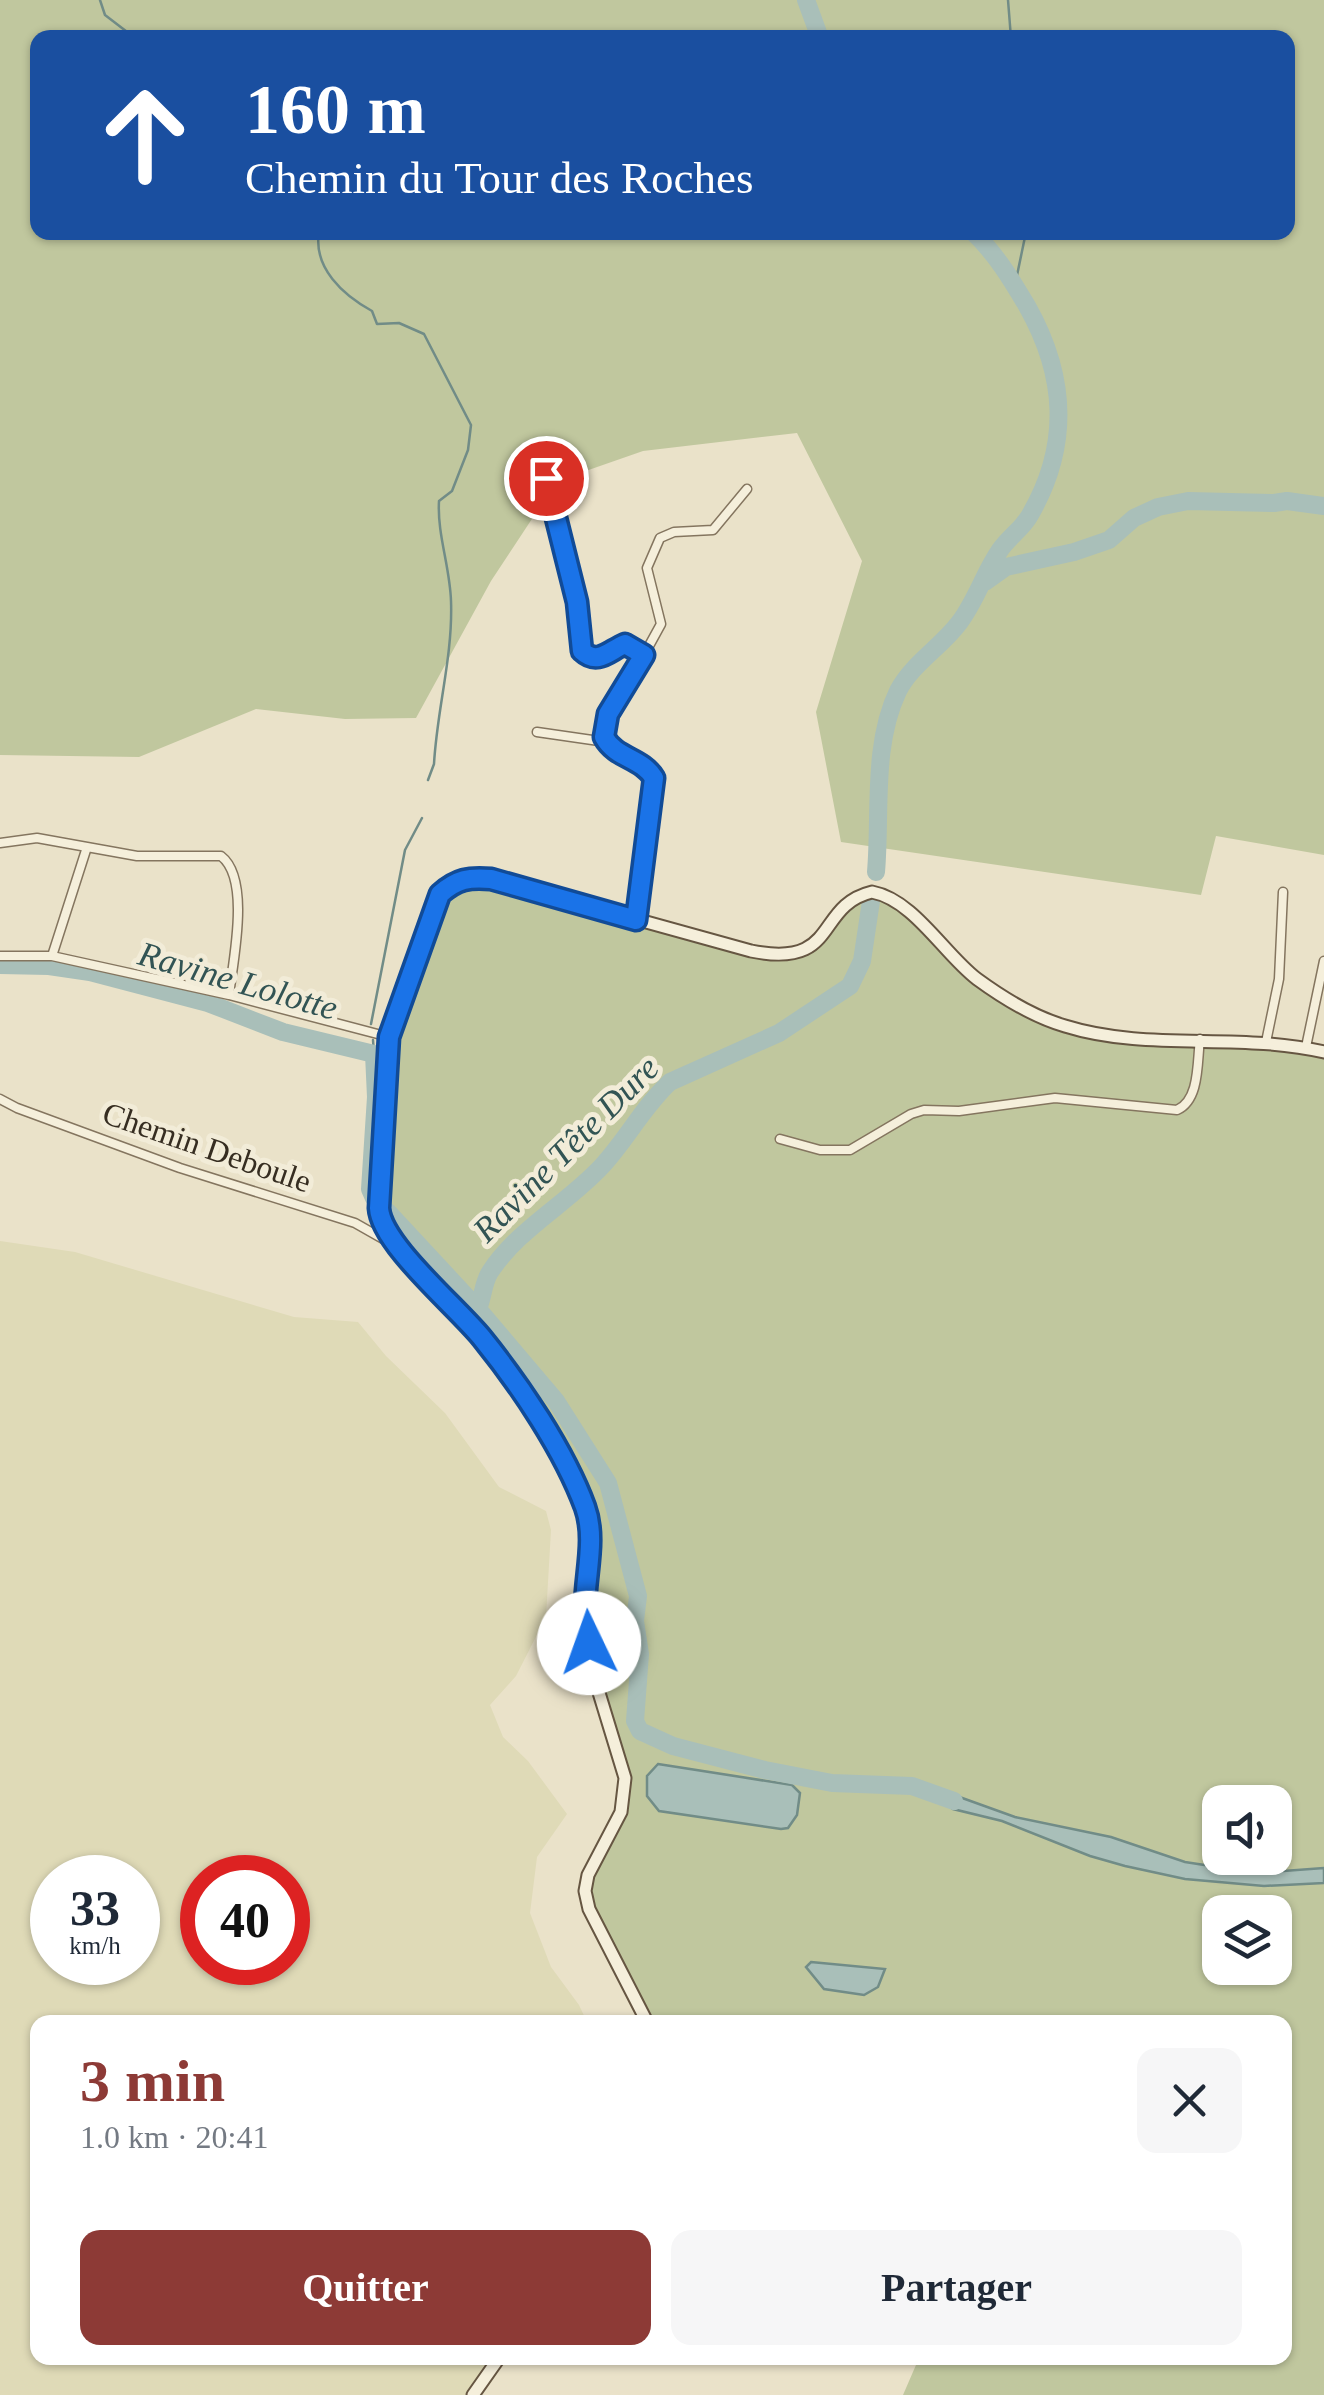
<!DOCTYPE html>
<html lang="fr">
<head>
<meta charset="utf-8">
<style>
	body { margin:0; font-family:"Times New Roman",serif; background:#f6f6f7; color:#1f2937; height:100vh; display:flex; flex-direction:column; font-size:38px; white-space:nowrap }
	* { box-sizing:border-box; margin:0 }
	p { font-size:32px; color:#747a83 }
	.icon { flex:none; width:55px; height:55px; fill:none; stroke:currentColor; stroke-width:2; stroke-linecap:round; stroke-linejoin:round }
	.map { position:relative; flex:1; overflow:hidden }
	.panel { position:absolute; left:30px; top:2015px; width:1262px; height:350px; display:flex; flex-direction:column; background:#fff; border-radius:20px; box-shadow:0 2px 8px #0004 }
	.panel>* { flex:none }
	.top-card { position:absolute; left:30px; top:30px; width:1265px; height:210px; border-radius:20px; box-shadow:0 2px 8px #0004; background:#1a4fa0; color:#fff; overflow:hidden }
	.controls { position:absolute; left:1202px; top:1785px; display:grid; gap:20px }
	.controls a { display:grid; place-items:center; width:90px; height:90px; border-radius:20px; background:#fff; box-shadow:0 2px 8px #0004; font-size:50px }
	.speed { position:absolute; left:30px; top:1855px; display:flex; gap:20px; font-size:50px; font-weight:700; text-align:center }
	.speed>* { display:grid; place-content:center; width:130px; height:130px; border-radius:50%; background:#fff; box-shadow:0 2px 8px #0004; line-height:1 }
	.speed small { font-size:25px; font-weight:400 }
	.speed .limit { border:15px solid #d22; background:#fff; color:#111 }
	.pin { position:absolute; display:grid; place-items:center; width:85px; height:85px; color:#fff; margin:-42px; border:5px solid #fff; border-radius:50%; box-shadow:0 2px 10px #0007 }
	.me { position:absolute; width:110px; margin:-55px; rotate:357deg; stroke-linejoin:round; filter:drop-shadow(0 0 8px #0008) }
	.turn { display:flex; align-items:center; gap:35px; height:210px; padding:0 50px; font-size:45px }
	.turn .icon { width:130px; height:130px; stroke-width:2.5 }
	.turn b { display:block; font-size:70px; line-height:85px }
	.round { display:grid; place-items:center; flex:none; width:105px; height:105px; border-radius:20px; background:#f6f6f7 }
	.headline { display:flex; align-items:center; justify-content:space-between; height:170px; padding:0 50px }
	h1 { font-size:60px; font-weight:700; line-height:75px; color:#8d3a36 }
	.action { display:flex; gap:20px; margin-top:auto; padding:20px 50px }
	.action a { flex:1; height:115px; border-radius:20px; background:#8d3a36; color:#fff; font-size:40px; font-weight:700; line-height:115px; text-align:center }
	.action a+a { background:#f6f6f7; color:#1f2937 }
	.map>svg:first-child { display:block }
	.farmland { fill:#dfdab7; fill-rule:evenodd }
	.green { fill:#c0c79e; fill-rule:evenodd }
	.water { fill:#a9bfb9; stroke:#718c87; stroke-width:2.5 }
	.lines { fill:none; stroke-linecap:round; stroke-linejoin:round }
	.stream { stroke:#718c87; stroke-width:2.5 }
	.river { stroke:#a9bfb9; stroke-width:18 }
	.street-casing { stroke:#84755f; stroke-width:11 }
	.secondary-casing { stroke:#665642; stroke-width:15 }
	.street { stroke:#f5efdb; stroke-width:8 }
	.secondary { stroke:#f5efdb; stroke-width:11 }
	.route-casing { stroke:#114b97; stroke-width:25 }
	.route { stroke:#1a73e8; stroke-width:18 }
	.labels { text-anchor:middle; dominant-baseline:central; stroke-width:10; stroke-linejoin:round; paint-order:stroke }
	.street-label { font-size:32px; fill:#362d21; stroke:#f2ecd8 }
	.water-label { font-size:35px; font-style:italic; fill:#325454; stroke:#f2ecd8 }
</style>
</head>
<body>
<div class="map">
<svg width="1324" height="2395" viewBox="0 0 1324 2395">
	<rect width="100%" height="100%" fill="#eae2c9"/>
	<!-- farmland -->
	<path class="farmland" d="M0,1241L75,1252L294,1317L358,1322L386,1356L445,1413L499,1487L546,1511L551,1530L546,1617L516,1676L490,1705L503,1737L528,1761L567,1814L537,1857L530,1913L551,1967L579,2005L587,2022H38V2358H499L473,2395H0ZM52,1878H138V1962H52ZM202,1878H288V1962H202Z"/>
	<!-- green -->
	<path class="green" d="M0,0H1324V855L1216,836L1201,895L841,842L816,712L862,561L797,433L643,451L557,481L491,581L416,718L345,719L256,709L139,757L0,755ZM38,38H1288V232H38Z
		M468,877L751,951L798,953L850,902L879,893L1026,1010L1107,1035L1324,1052V2395H903L919,2358H1285V2022H647L585,1891L621,1812L625,1778L585,1614L590,1521L517,1385L396,1247L380,1218L389,1037L439,894ZM1220,1802H1275V1858H1220ZM1220,1912H1275V1968H1220Z"/>
	<!-- water -->
	<path class="water" d="M658,1764L792,1785L800,1793L797,1815L788,1828L781,1829L659,1811L647,1796V1776Z
		M940,1790L1015,1817L1111,1837L1185,1862L1256,1873L1324,1868V1883L1264,1886L1185,1879L1125,1866L1090,1856L1002,1821L953,1809L933,1792Z
		M811,1962L885,1969L878,1987L864,1995L824,1989L806,1967Z"/>
	<g class="lines">
		<!-- stream -->
		<path class="stream" d="M100,0L105,15L135,38
			M1008,0L1011,38
			M319,232C313,268 343,295 372,311L377,324L399,323L424,334L471,425L468,450L452,491L439,501C437,534 450,567 451,601C453,656 437,709 434,764L428,780
			M1015,285L1026,232
			M371,1024L405,850L422,818
			M373,1040L374,1054"/>
		<!-- river -->
		<path class="river" d="M806,0L820,38
			M985,582L1006,567L1074,552L1109,540L1134,518L1158,507L1188,501L1274,503L1287,501L1324,506
			M876,872C881,814 872,745 898,691C912,664 941,647 959,623C976,601 984,573 1000,550C1009,537 1023,528 1030,515C1071,444 1066,375 1027,306C1011,279 996,254 973,232
			M0,965L49,966L90,972L208,1003L283,1032L374,1054L376,1097L370,1189L374,1198
			M388,1212L478,1309L556,1401L608,1483L638,1596L635,1621L640,1654L635,1721L640,1731L673,1746L765,1770L832,1783L912,1786L954,1801
			M478,1309C483,1297 483,1283 490,1272C518,1229 568,1203 602,1166C627,1139 643,1107 670,1082L779,1033L850,986L862,961L871,901"/>
		<defs>
			<path id="street" d="M545,442L546,477L577,602L583,651C598,666 610,650 625,644L644,655L608,714L604,737C616,759 642,757 654,778L636,920
				M644,655L661,624L647,568L660,538L674,532L713,530L747,489
				M537,732L606,742
				M0,843L37,838L137,856H221C251,879 233,961 229,995
				M0,956H52L229,995L389,1037
				M52,956L87,847
				M1266,1042L1279,979L1283,892
				M1306,1047L1324,961
				M0,1099L17,1108L180,1168L355,1223L392,1244
				M780,1139L820,1150H850L911,1114L924,1110L959,1111L1055,1098L1177,1110C1200,1100 1197,1062 1200,1039"/>
			<path id="secondary" d="M647,2022L589,1909L585,1891L588,1875L621,1812L625,1778L593,1673L585,1614L590,1521L584,1503L539,1418L517,1385L459,1310L396,1247L380,1218L389,1037L439,894C457,879 469,877 491,879L751,951C840,969 814,906 872,892C914,900 944,954 977,979C1003,998 1034,1017 1065,1026C1148,1052 1239,1032 1324,1052
				M473,2395L499,2358"/>
		</defs>
		<!-- street casing -->
		<use href="#street" class="street-casing"/>
		<!-- secondary casing -->
		<use href="#secondary" class="secondary-casing"/>
		<!-- street -->
		<use href="#street" class="street"/>
		<!-- secondary -->
		<use href="#secondary" class="secondary"/>
	</g>
	<g class="lines">
		<defs>
			<path id="route" d="M546,478L577,602L582,651C598,666 610,650 625,644L644,655L608,714L604,737C616,759 641,757 654,778L636,920L491,879C469,877 457,879 440,894L389,1037L379,1208C381,1244 456,1306 482,1338C520,1385 564,1450 585,1507C597,1540 584,1578 585,1613C586,1623 588,1633 589,1643"/>
		</defs>
		<!-- route casing -->
		<use href="#route" class="route-casing"/>
		<!-- route -->
		<use href="#route" class="route"/>
	</g>
	<g class="labels">
		<!-- street labels -->
		<g class="street-label">
			<text transform="translate(207 1147) rotate(19)">Chemin Deboule</text>
		</g>
		<!-- water labels -->
		<g class="water-label">
			<text transform="translate(238 981) rotate(16)">Ravine Lolotte</text>
			<text transform="translate(566 1149) rotate(-45)">Ravine Tête Dure</text>
		</g>
	</g>
</svg>
<div class="controls">
<a><svg class="icon" aria-label="sound" viewBox="0 0 24 24"><path d="M4 9h4l5-4v14l-5-4H4zM17 9q2 3 0 6"/></svg></a>
<a><svg class="icon" aria-label="layers" viewBox="0 0 24 24"><path d="M12 4l9 5-9 5-9-5zM3 14l9 5 9-5"/></svg></a>
</div>
<div class="speed"><div>33<small>km/h</small></div><div class="limit">40</div></div>
<div class="pin" style="left:546px;top:478px;background:#d93025"><svg class="icon" aria-label="arrive" viewBox="0 0 24 24"><path d="M6 21V4h12l-3 4 3 4H6"/></svg></div>
<svg class="me" style="left:589px;top:1643px" viewBox="-20 -20 40 40"><circle r="19" fill="#fff"/><path d="M0-13L10 11 0 6-10 11z" fill="#1a73e8"/></svg>
<div class="top-card">
<div class="turn"><svg class="icon" aria-label="ahead" viewBox="0 0 24 24"><path d="M12 20V5M6 11l6-6 6 6"/></svg><div><b>160 m</b>Chemin du Tour des Roches</div></div>
</div>
<section class="panel">
<div class="headline"><div><h1>3 min</h1><p>1.0 km · 20:41</p></div><a class="round"><svg class="icon" aria-label="close" viewBox="0 0 24 24"><path d="M6 6l12 12M18 6L6 18"/></svg></a></div>
<div class="action"><a>Quitter</a><a>Partager</a></div>
</section>
</div>
</body>
</html>
